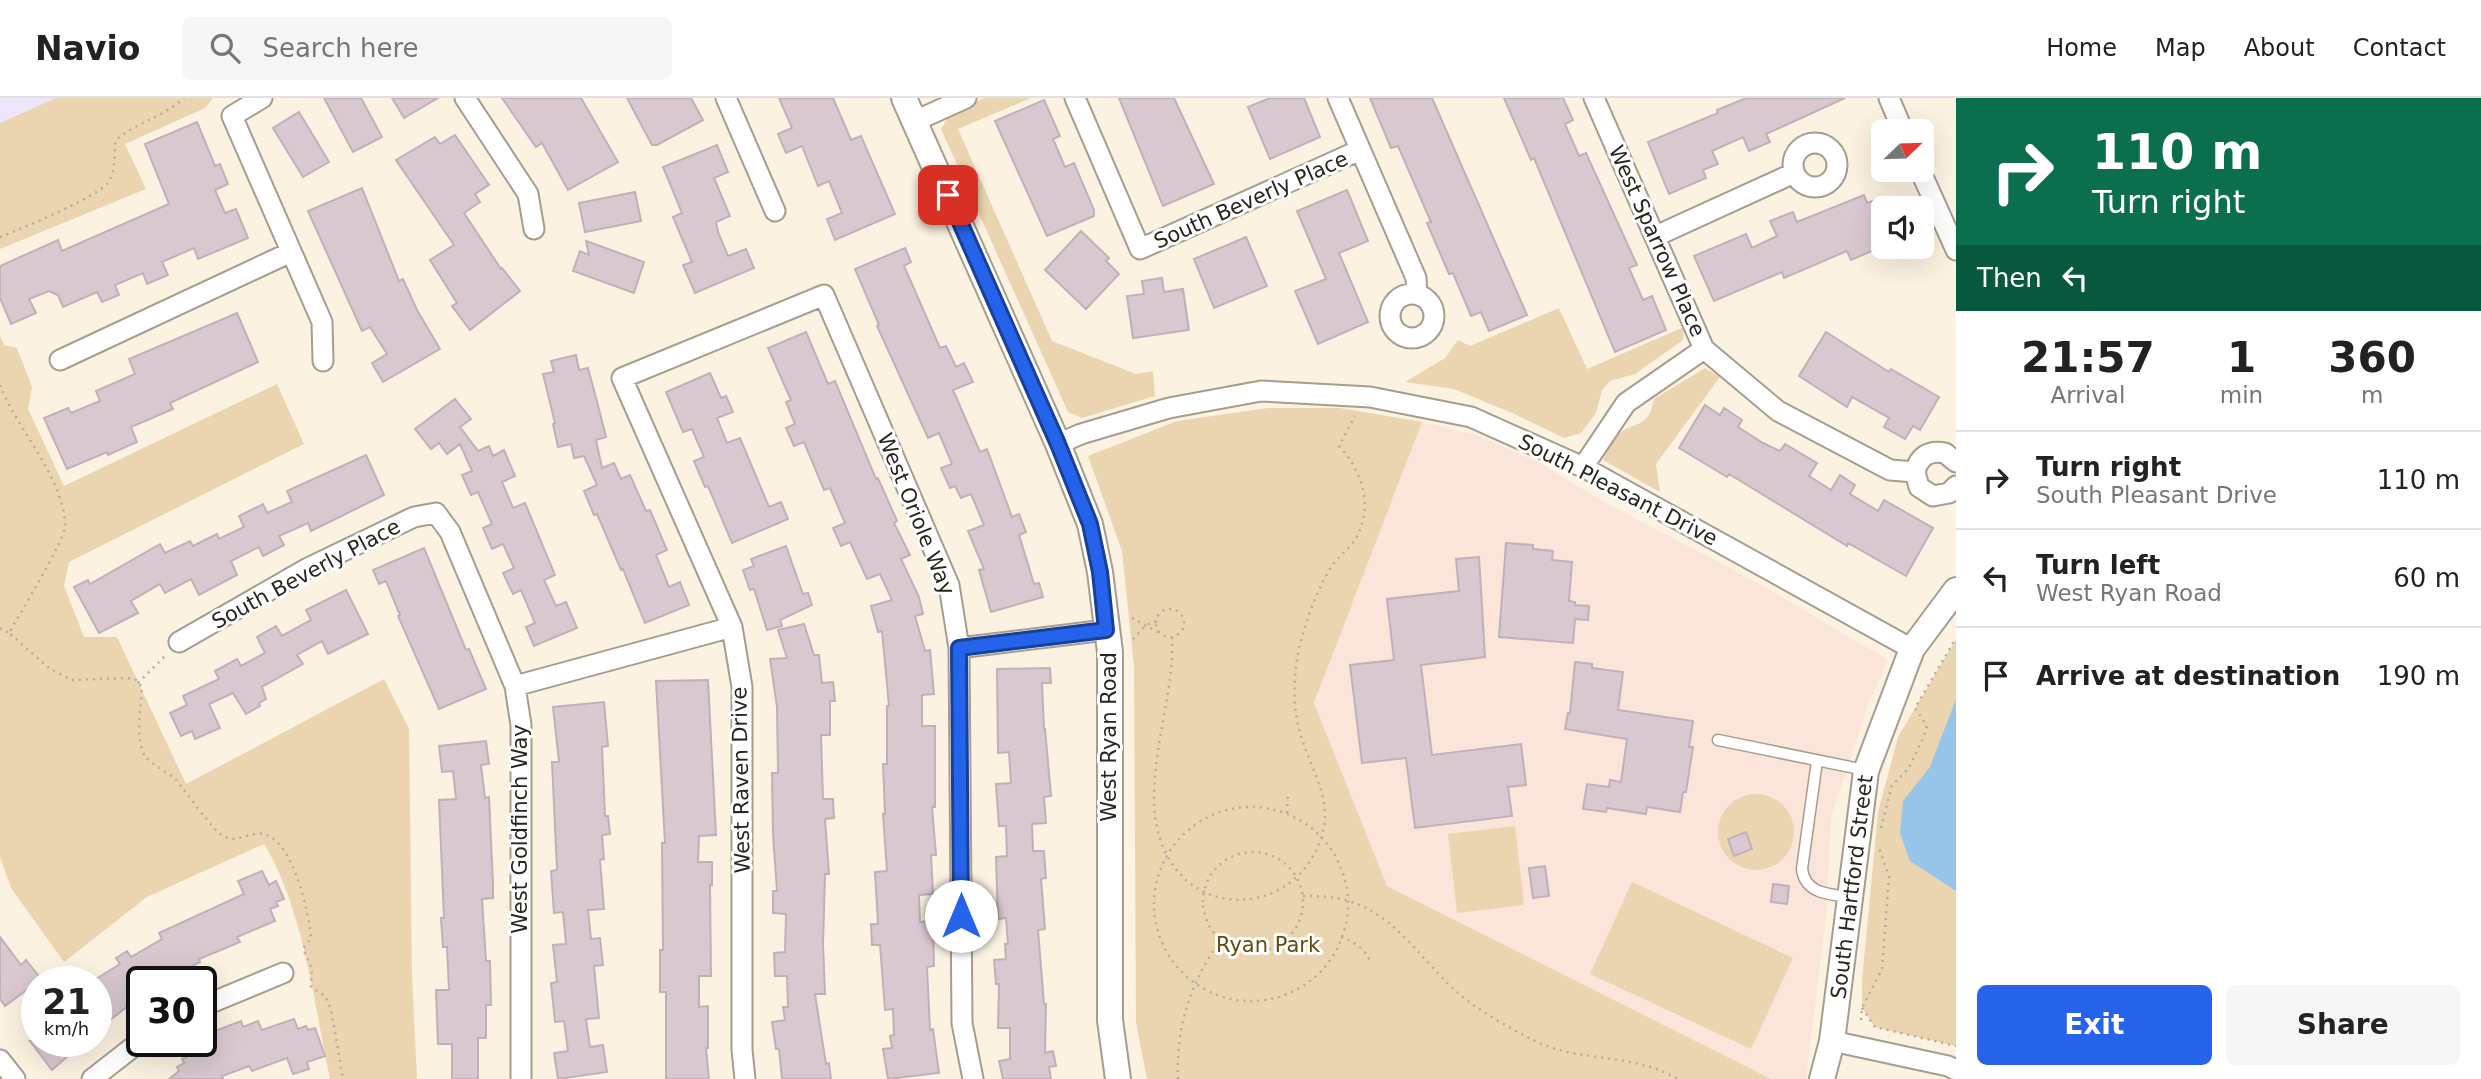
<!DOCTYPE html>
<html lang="en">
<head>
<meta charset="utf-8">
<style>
	body { margin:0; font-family:"DejaVu Sans",sans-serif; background:#f6f6f6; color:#222; height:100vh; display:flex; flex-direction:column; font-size:26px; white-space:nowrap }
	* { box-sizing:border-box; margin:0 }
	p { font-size:23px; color:#767676 }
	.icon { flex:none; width:38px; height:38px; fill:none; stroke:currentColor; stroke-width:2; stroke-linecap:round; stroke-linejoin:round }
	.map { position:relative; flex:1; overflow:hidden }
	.sheet { display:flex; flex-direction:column; background:#fff; width:525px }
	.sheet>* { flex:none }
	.banner { background:#0b6e4f; color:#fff; overflow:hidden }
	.needle { width:46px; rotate:67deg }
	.tools { position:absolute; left:1871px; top:21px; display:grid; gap:14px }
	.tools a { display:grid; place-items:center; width:63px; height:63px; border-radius:10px; background:#fff; box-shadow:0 7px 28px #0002; font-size:35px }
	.speed { position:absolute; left:21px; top:868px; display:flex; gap:14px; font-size:35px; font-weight:700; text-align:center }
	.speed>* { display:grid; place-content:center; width:91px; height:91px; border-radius:50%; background:#fff; box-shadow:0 7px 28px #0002; line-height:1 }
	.speed small { font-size:18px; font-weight:400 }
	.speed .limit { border:4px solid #111; border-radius:10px; background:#fff; color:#111 }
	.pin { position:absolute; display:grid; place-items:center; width:60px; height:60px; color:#fff; margin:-30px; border-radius:14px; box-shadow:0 4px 10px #0006 }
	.me { position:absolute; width:77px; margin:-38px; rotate:0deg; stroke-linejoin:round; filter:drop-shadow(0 0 5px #0008) }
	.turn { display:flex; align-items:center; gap:24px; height:147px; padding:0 21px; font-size:32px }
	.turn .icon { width:91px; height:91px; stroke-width:2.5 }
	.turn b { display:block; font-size:49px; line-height:60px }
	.then { display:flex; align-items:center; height:66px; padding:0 21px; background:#0003; gap:14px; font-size:26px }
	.eta { display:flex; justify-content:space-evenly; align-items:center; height:119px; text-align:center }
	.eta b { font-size:42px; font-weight:700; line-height:49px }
	.action { display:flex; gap:14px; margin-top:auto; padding:14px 21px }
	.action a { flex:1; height:80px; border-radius:10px; background:#2563eb; color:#fff; font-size:28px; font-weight:700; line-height:80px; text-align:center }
	.action a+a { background:#f6f6f6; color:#222 }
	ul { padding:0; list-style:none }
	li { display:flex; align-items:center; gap:21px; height:98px; padding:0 21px; border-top:2px solid #e0e0e0 }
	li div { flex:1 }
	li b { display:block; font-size:26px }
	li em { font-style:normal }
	header { display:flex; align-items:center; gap:42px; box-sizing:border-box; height:98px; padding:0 35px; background:#fff; border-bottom:2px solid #e0e0e0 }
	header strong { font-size:33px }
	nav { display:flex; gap:38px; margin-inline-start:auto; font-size:24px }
	.search { width:490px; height:63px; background:#f6f6f6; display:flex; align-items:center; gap:18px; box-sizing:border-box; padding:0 24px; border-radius:10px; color:#767676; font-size:26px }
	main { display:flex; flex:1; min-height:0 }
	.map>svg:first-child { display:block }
	.commercial { fill:#eee5fa }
	.education { fill:#fbe4d9 }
	.green { fill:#ead5b0 }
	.water { fill:#97c4e9 }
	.building { fill:#dac8d1; stroke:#c1b0b8; stroke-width:2 }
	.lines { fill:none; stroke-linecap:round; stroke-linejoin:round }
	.service-casing { stroke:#a69d8e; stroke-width:13 }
	.minor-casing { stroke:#a69d8e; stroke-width:23 }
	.tertiary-casing { stroke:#a69d8e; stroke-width:28 }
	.path { stroke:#b4ac9f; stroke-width:2.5; stroke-dasharray:2 5; stroke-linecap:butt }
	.service { stroke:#fff; stroke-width:10 }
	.minor { stroke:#fff; stroke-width:19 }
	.tertiary { stroke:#fff; stroke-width:24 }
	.route-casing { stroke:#184099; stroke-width:18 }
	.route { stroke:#2563eb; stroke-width:12 }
	.labels { text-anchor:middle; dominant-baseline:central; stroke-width:6; stroke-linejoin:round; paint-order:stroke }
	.street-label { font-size:21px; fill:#28241e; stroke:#fff }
	.park-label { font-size:21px; fill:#664a0e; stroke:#fff }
</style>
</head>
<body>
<header>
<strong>Navio</strong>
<div class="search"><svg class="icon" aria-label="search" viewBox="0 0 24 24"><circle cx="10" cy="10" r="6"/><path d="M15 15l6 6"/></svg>Search here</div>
<nav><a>Home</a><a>Map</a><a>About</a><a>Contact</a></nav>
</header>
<main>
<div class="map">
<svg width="1956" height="981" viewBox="0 0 1956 981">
	<rect width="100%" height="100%" fill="#fcf2e2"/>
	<!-- commercial -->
	<path class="commercial" d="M0,0H56L0,25Z"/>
	<!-- education -->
	<path class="education" d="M1422,324L1476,337L1538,364L1602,403L1760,486L1888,562L1869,604L1831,719L1826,819L1806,981H1771L1387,788L1314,605Z"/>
	<!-- green -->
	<path class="green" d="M56,0H213L205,10L125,46L146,91L0,151V25Z
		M984,0H1031L958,31L1052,243L1136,276L1153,273L1155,298L1082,320L1068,314L941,31L951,14Z
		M1559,210L1587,271L1684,229L1683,242L1635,276L1610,283L1602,292L1596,315L1581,335L1564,340L1512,315L1454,291L1405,284L1445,260L1458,242L1470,248Z
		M0,238L4,247L17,250L32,289L28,311L64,388L277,286L304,346L69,464L64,488L84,539H117L186,686L384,581L409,631L412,876L417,981H330C314,906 304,812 264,746L147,799L64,864L11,790L0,759Z
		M1705,270L1720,279L1656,366L1660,394L1603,362C1607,354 1613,339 1621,334C1641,322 1648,329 1654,301Z
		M1268,310H1340L1422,324L1314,605L1387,788L1771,981H1147L1136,925L1134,568L1122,453L1088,358L1177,323Z
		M1956,541V948L1875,929L1862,910V883L1878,714L1898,639Z
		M1718 734a38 38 0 1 1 76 0a38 38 0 1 1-76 0Z
		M1515,728L1524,807L1457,815L1448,736Z
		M1632,784L1793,860L1751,951L1590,876Z"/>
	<!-- water -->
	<path class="water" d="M1956,601V793L1910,763L1900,735L1903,703L1930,669Z"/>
	<!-- building -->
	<path class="building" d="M324,0H361L382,39L353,54Z
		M392,0H438L404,20Z
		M502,0H581L618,64L568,92L542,45L536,49Z
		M627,0H691L703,22L657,47H652Z
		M779,0H833L851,42L861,38L895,116L835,142L827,121L842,115L829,83L818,88L802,48L786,55L778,36L792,30Z
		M1119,0H1174L1214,86L1163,108Z
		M1270,0H1304L1320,39L1270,61L1248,9Z
		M1370,0H1432L1527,217L1489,233L1481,214L1471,218L1453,175L1449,176L1427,125L1431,124L1398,48L1391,50Z
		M1504,0H1563L1573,22L1565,26L1579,58L1586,55L1637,167L1629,170L1643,202L1652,198L1666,232L1615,254L1534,60L1531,62Z
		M1746,0H1845L1766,36L1770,44L1749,53L1743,39L1712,53L1718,66L1703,72L1706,80L1669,96L1648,44L1718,15L1717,12Z
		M1044,2L1060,38L1053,41L1065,69L1074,65L1094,112V118L1047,138L995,23Z
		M299,14L329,64L303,79L273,30Z
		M197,24L215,68L220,66L228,86L215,92L225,115L236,111L248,140L198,161L194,150L162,164L168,177L147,186L143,175L115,187L119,197L102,204L97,194L63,209L58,197L49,193L29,201L36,215L11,226L0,200V168L58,142L62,153L169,106L145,46Z
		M455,37L489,87L475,96L480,104L464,115L501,171L502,170L520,193L470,232L452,208L457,205L430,162L454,147L396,62L435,39L440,46Z
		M717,47L728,74L714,80L730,118L716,124L718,134L728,158L746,151L754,170L695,195L683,167L692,164L673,119L682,115L663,69Z
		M362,90L399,183L403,181L417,212L440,251L383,284L372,265L387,256L370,229L362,233L308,113Z
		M1347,92L1368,143L1339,155L1368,224L1318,246L1295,193L1326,181L1297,113Z
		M635,94L641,123L585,134L579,105Z
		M1864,97L1867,105L1883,99V148L1851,162L1847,153L1784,180L1782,174L1714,203L1694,158L1746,136L1752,150L1777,138L1770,123L1793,114L1797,124Z
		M1081,133L1109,160L1106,163L1119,176L1086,211L1045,172Z
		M1246,139L1267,188L1214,210L1194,161Z
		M586,143L644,164L634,195L573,173L580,153L589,157Z
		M905,150L911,164L904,168L940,250L946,248L956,269L964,265L973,284L953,292L980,354L987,351L1012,419L1019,416L1026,434L1019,437L1034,486L1039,485L1043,499L991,514L979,472L984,471L968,433L984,427L971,396L961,400L955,388L950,390L941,370L952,366L939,335L928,340L877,228L879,227L855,171Z
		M1162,180L1164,194L1183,191L1189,232L1133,240L1127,198L1144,196L1142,183Z
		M237,215L258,264L170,305L173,311L131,329L137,344L108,357L107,354L67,371L44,320L68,310L71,315L100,303L96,293L135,276L129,261Z
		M806,234L828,286L835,283L876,381L878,380L897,423L894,425L910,457L901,461L919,499L923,516L915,518L925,553L930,552L934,596L922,597V628H935V709H932L936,757H931L933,796L919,797L920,824L933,823L934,868L927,869L930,932L933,931L939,975L888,981L883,951L892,950L890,938L894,937L893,911L885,912L880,847H872L871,826H878L875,774L887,773L883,716H885L883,666H887V608H889L882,533L878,534L871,508L892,502L880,476L867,481L850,444L841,448L833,430L845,425L830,390L824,392L804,344L794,348L786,330L795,326L786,304L791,302L768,250Z
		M1826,234L1889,274L1891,271L1939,299L1920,332L1913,328L1905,341L1884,329L1889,320L1852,299L1847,309L1799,278Z
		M576,257L579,272L588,270L600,315L606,339L596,342L602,370L614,365L621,381L630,377L646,413L650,412L667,452L656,457L669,489L680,484L689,507L645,525L623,471L621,472L597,416L594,417L584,393L597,387L584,358L574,360L571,346L558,349L553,326L555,325L543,276L554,274L551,263Z
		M710,275L721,300L726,298L733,314L717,320L727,345L740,340L769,409L781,404L788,421L732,445L708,388L705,389L694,363L704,359L692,331L683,334L666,294Z
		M455,301L471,321L460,329L478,353L489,348L493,358L504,352L515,378L502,384L513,410L525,405L555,477L544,482L556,508L566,504L577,530L534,548L526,529L535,525L521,492L513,496L503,475L514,470L503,446L492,451L483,430L492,426L478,394L471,397L462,377L472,373L460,346L447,356L439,345L431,351L415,331Z
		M1705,307L1720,317L1724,310L1742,322L1738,329L1763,345L1780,353L1785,346L1817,365L1809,378L1831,392L1840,377L1855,387L1850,396L1878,413L1884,402L1933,430L1906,478L1848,445L1847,448L1729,376L1727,379L1679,350Z
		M366,357L384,397L311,433L308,425L279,438L284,447L263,458L259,449L231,463L237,477L199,497L191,481L165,495L160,486L131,503L138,515L99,535L74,489L88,482L90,486L160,446L165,455L190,443L193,448L217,436L219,441L244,429L239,418L263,406L267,415L292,404L287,393Z
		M1506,445L1533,447V451L1553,453L1552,462L1572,464L1569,503L1575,504V507L1589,508L1588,522L1575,521L1573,545L1499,539Z
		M786,448L803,496L808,495L812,507L780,522L782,528L767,532L754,491L750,492L743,472L754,468L751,461Z
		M424,450L466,552L469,551L486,591L439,611L398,518L400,517L386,483L379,486L373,472Z
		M1479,459L1485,559L1421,567L1432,657L1521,646L1526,687L1508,689L1512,718L1415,730L1406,660L1362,665L1350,567L1394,562L1387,501L1459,493L1456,461Z
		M346,492L368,536L328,556L322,543L297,557L303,566L262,589L266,601L259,605L260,608L246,616L233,595L209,606L220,630L195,641L192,633L181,638L170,615L187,607L183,598L219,581L215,573L237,561L241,568L265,555L257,539L276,528L282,538L311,522L306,512Z
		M804,526L814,557H819L822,585L833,584L835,603H830V637H821L823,701H833L834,720L825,721L829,776H825L823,846L825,896H815L826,966L829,965L831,981H782L779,951H776L772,924L785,922L783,909H788L787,878H775L774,855L785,854L786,816L773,815V793H777L773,736L772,675H778L777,609L770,561L787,560L778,532Z
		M1575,564L1592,566V570L1623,574L1618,612L1693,623L1689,649H1693L1686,694H1683L1680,714L1647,709L1646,716L1607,710L1606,714L1583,711L1587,686L1609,689L1610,682L1621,684L1627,641L1565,631L1568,615H1570Z
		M1050,570L1051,585H1042L1044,631H1045L1051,698L1044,699L1046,725L1032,726L1033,753H1044L1046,780L1041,781L1045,831L1038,832L1044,906H1046L1045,955L1053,953L1056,968L1049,969L1051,981H1003L999,963L1010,961V930H998L999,886H996L994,862L1006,861L1005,846H1008L1006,820L998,821L996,759L1007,758L1006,728H999L996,686L1011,685L1009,654L998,655L997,571Z
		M708,582L716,737L699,738L698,764H712V787H710L711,878H699V909L708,908V950H706L709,981H666V894H660V852H663L662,745H665L656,583Z
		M604,604L608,648L602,649L605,718H608L610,736L602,737L604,761L600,762L604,811L588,812L591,841L600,840L603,867L594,868L599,920L586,921L590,949L603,947L607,974L558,981L554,955L568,953L564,923L555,924L551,885L557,884L553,847L566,846L563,814L554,815L551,773L557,772L552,664H559L553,609Z
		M486,643L489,666L481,667L485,700L489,699L493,785V800L482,801L486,863H490L491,907H486V940H478V981H452V946H438L436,892H449L447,849H443L441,820H444L439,702L456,701L453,673L442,674L439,648Z
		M1746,734L1752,751L1734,758L1728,741Z
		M1545,768L1549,798L1533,800L1529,770Z
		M262,773L269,787L276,783L284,801L276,804L278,808L270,811L275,823L237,839L240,844L199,861L200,864L186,871L189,877L177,884H142V897L96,933V881L120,866L116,860L127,853L131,859L162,841L159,835L244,796L238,783Z
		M1773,786L1789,788L1787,806L1771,804Z
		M0,839L21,867L26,862L41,881L5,908L0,901Z
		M294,921L298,931L306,928L308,932L315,930L325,958L307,964L309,971L293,976L287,960L252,973L249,968L222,978L223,981H169L179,973L177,969L184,965L182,961L190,957L185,948L193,943H201V939L210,935L241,923L243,929L258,923L262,932Z
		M30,943H77L64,953L68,958L52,972Z"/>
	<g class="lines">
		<defs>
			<path id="service" d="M1718,642L1865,672
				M1817,663L1802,771C1805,796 1829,796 1849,799"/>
			<path id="minor" d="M262,0L232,18L322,224L323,263
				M465,0L528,96L534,131
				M726,0L775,113
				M1075,0L1140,151L1360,52
				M1338,0L1416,180L1417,196
				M1594,0L1704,251L1778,313L1890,372L1915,374
				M1889,0L1903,33
				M915,23L966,0
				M1793 67a22 22 0 1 1 44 0a22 22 0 1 1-44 0Z
				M1920,72L1956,152
				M1656,138L1794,75
				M1390 218a22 22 0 1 1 44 0a22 22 0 1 1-44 0Z
				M60,262L291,154
				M1058,346L1081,336L1169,310L1261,293L1370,299L1471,319L1583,369L1912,551
				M1956,364L1945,355C1929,352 1919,358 1915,374L1919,389L1933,398L1949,395L1956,388
				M1583,369L1626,305L1704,251
				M179,544L308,470L414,419L436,415L450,434L515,588L521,627V981
				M959,550L1106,532
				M515,588L732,529
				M201,909L283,875
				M1832,943L1948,968L1956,972
				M0,962L15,981
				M92,981L142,942
				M745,981L742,952V589L732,529L622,280L824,197L949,487L959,550L962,925L973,981"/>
			<path id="tertiary" d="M904,0L1058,346L1090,426L1100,474L1110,554V922L1118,981
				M1822,981L1832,943L1866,673L1912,551L1956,492"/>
		</defs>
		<!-- service casing -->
		<use href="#service" class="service-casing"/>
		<!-- minor casing -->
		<use href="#minor" class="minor-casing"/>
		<!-- tertiary casing -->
		<use href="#tertiary" class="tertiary-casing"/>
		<!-- path -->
		<path class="path" d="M0,139C19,132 99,98 108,85C117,71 113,57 116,42C138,23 164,19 184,0
			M0,287C16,330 66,382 65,429C64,444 19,517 9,535L50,571L72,582L127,580L136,582L142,589C141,606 135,643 145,658C152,667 166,673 175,681C186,693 213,733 223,738C237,746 250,733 264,736C293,743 309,814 311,840L303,851L312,871L311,889L325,898L331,911L343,981
			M1156 525a14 14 0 1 1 28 0a14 14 0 1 1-28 0Z
			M1132,520L1158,534
			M0,530L9,535
			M1172,539C1176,603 1137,688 1163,749C1195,826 1299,816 1322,737C1334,700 1307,665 1299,631C1292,604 1294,573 1300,546C1307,520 1317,491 1332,468C1339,458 1350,450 1356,440C1374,408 1362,373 1339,348L1355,318
			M1133,541L1146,527L1156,523
			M138,585L167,556
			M1154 806a97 97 0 1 1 194 0a97 97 0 1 1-194 0Z
			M1287,715L1288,694
			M1881,730L1892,687L1908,671L1923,641L1927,628L1915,610L1956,540
			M1203 804a50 50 0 1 1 100 0a50 50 0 1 1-100 0Z
			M1303,798C1317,798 1331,798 1345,802C1398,816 1423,867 1463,899C1483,915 1508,929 1531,941C1578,966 1630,953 1678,981
			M1341,839C1355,844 1365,851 1371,865
			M1862,910L1875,929L1956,948
			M1861,922L1862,910L1882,871L1889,779L1878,747
			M1178,981C1176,930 1190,884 1220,843"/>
		<!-- service -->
		<use href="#service" class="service"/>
		<!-- minor -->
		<use href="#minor" class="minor"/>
		<!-- tertiary -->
		<use href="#tertiary" class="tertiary"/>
	</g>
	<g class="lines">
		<defs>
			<path id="route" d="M948,97L1058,346L1090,426L1100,474L1106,532L959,550L961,818"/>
		</defs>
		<!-- route casing -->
		<use href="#route" class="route-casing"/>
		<!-- route -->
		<use href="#route" class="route"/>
	</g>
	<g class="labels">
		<!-- street labels -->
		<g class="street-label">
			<text transform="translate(1251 102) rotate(-24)">South Beverly Place</text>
			<text transform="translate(1657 143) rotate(66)">West Sparrow Place</text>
			<text transform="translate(1618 392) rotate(27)">South Pleasant Drive</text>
			<text transform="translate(916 416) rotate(68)">West Oriole Way</text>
			<text transform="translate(306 476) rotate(-28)">South Beverly Place</text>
			<text transform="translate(1109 639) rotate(-90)">West Ryan Road</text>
			<text transform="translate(741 682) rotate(-91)">West Raven Drive</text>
			<text transform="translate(520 731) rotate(-90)">West Goldfinch Way</text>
			<text transform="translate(1852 789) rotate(-83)">South Hartford Street</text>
		</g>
		<!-- park labels -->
		<g class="park-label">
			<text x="1268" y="847">Ryan Park</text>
		</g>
	</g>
</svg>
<div class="tools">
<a><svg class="needle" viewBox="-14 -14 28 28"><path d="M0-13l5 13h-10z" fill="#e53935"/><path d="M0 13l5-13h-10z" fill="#767676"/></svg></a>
<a><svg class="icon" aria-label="sound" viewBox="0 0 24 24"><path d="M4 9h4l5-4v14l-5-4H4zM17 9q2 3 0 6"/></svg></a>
</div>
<div class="speed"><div>21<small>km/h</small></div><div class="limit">30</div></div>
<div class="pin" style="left:948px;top:97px;background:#d93025"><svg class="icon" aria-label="arrive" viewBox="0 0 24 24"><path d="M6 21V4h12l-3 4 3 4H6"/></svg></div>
<svg class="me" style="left:961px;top:818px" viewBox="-20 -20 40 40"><circle r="19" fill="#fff"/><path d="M0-13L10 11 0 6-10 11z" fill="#2563eb"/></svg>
</div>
<section class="sheet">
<div class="banner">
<div class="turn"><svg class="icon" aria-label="right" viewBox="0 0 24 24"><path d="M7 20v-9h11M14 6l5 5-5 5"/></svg><div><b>110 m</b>Turn right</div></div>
<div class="then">Then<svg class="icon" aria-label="left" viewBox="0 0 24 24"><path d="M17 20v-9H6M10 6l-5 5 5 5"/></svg></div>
</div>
<div class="eta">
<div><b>21:57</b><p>Arrival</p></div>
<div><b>1</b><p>min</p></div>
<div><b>360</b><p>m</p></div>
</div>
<ul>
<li><svg class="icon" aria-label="right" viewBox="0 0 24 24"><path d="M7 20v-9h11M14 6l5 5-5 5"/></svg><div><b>Turn right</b><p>South Pleasant Drive</p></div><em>110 m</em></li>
<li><svg class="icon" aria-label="left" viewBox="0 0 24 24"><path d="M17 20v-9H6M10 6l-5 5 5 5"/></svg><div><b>Turn left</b><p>West Ryan Road</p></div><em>60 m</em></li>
<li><svg class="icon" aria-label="arrive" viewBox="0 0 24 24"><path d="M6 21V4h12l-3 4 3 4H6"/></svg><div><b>Arrive at destination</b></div><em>190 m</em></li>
</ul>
<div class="action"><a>Exit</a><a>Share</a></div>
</section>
</main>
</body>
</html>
